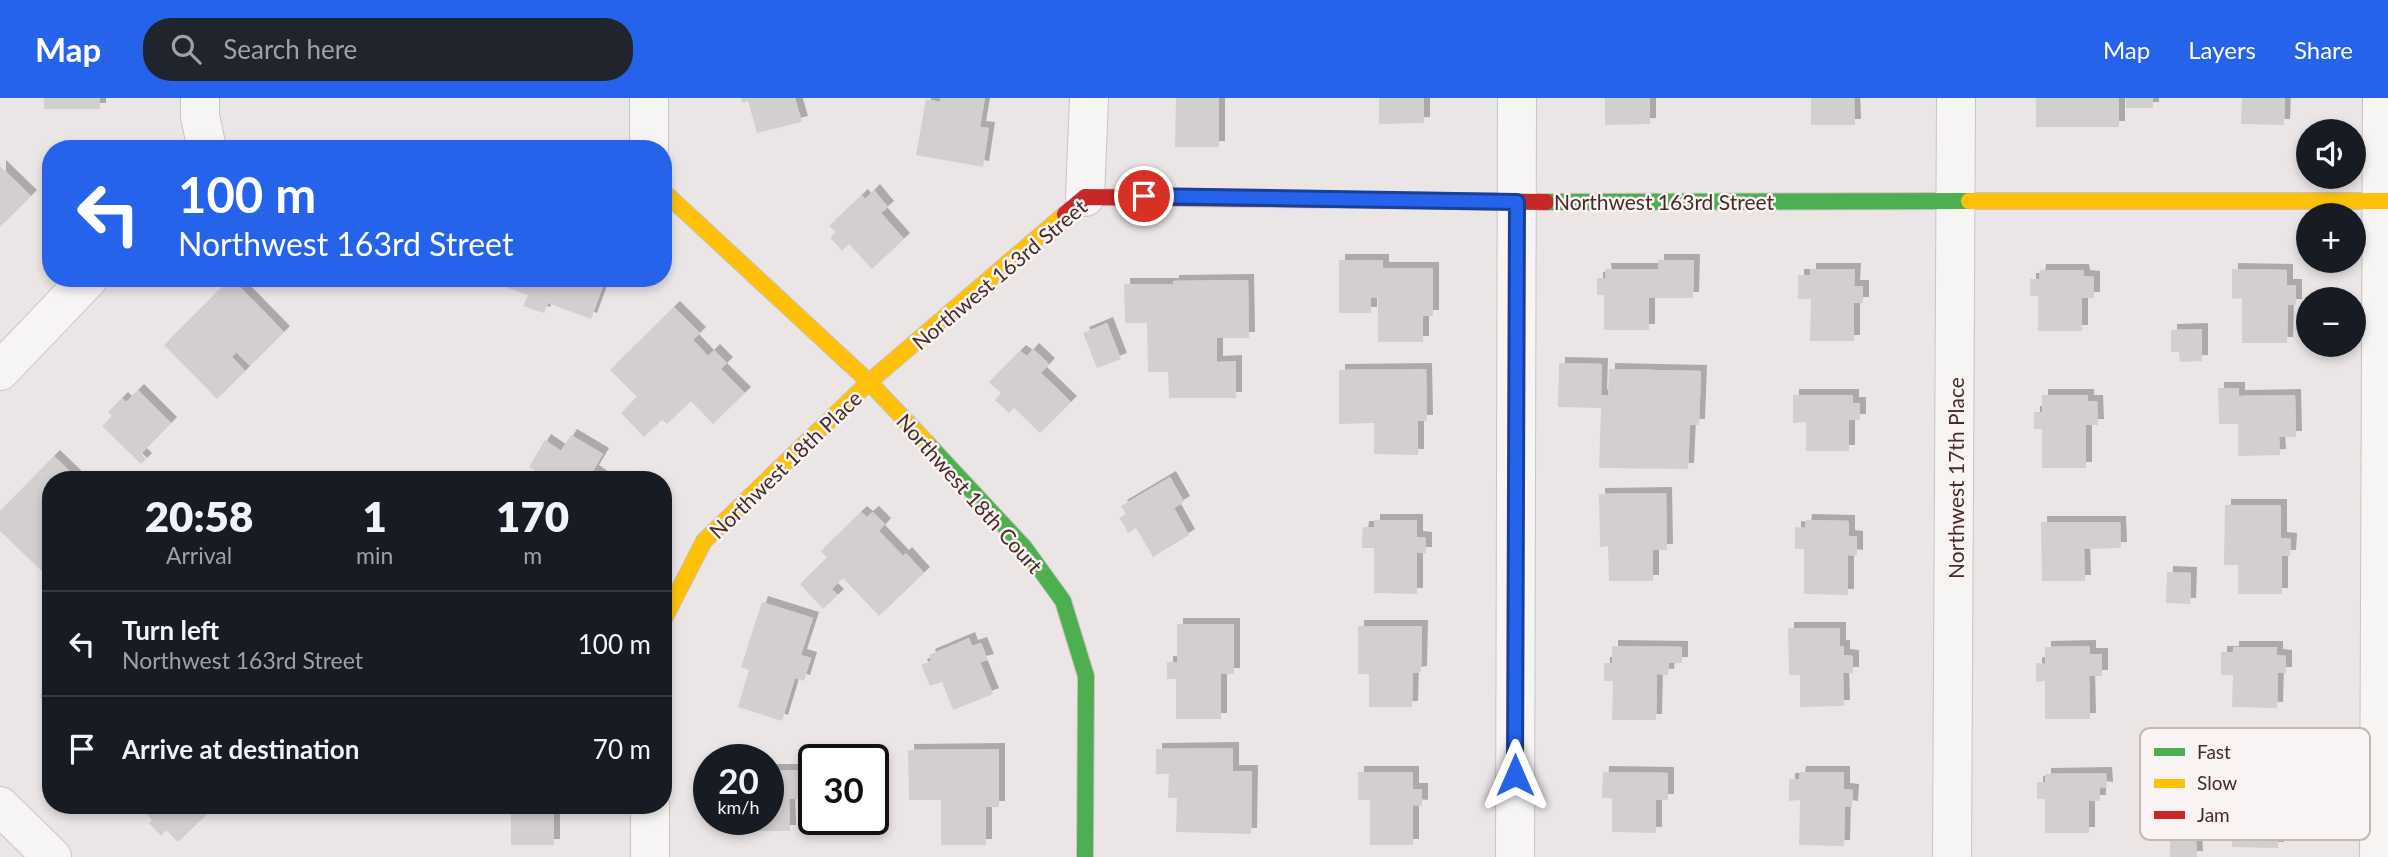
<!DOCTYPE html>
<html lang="en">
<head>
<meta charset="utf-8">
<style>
	body { margin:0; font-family:Lato,sans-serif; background:#20242c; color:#f1f3f6; height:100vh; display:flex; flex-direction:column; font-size:26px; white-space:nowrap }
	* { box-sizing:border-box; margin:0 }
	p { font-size:23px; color:#9ea1a6 }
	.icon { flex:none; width:38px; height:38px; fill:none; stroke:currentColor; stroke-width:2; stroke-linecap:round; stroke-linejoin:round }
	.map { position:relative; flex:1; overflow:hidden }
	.panel { position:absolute; left:42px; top:373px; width:630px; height:343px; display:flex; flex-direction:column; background:#171b24; border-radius:28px; box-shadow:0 4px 10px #0003 }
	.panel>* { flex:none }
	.banner { position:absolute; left:42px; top:42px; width:630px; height:147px; border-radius:28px; box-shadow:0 4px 10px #0003; background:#2563eb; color:#fff; overflow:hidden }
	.tools { position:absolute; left:2296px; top:21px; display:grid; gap:14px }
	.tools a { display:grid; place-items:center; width:70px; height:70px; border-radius:50%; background:#171b24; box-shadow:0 4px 10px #0003; font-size:35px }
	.speed { position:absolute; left:693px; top:646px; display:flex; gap:14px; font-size:35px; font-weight:700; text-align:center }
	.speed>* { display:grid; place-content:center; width:91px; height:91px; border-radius:50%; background:#171b24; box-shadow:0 4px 10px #0003; line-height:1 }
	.speed small { font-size:18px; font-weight:400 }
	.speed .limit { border:4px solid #111; border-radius:10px; background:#fff; color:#111 }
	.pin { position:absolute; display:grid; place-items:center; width:60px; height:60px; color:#fff; margin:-30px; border:4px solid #fff; border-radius:50%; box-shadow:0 2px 7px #0007 }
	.me { position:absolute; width:77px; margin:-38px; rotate:0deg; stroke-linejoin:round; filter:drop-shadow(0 0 5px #0008) }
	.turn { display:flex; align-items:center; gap:24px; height:147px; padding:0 21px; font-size:32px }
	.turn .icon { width:91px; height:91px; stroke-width:2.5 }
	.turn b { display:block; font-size:49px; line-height:60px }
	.eta { display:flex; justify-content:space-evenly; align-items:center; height:119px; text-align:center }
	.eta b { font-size:42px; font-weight:800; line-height:49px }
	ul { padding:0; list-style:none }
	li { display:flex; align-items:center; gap:21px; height:105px; padding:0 21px; border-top:2px solid #363941 }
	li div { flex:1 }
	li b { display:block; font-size:26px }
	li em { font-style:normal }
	header { display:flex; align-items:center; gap:42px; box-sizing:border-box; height:98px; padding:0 35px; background:#2563eb; color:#fff }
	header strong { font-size:33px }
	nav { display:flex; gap:38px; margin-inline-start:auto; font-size:24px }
	.search { width:490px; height:63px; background:#20242c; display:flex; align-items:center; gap:18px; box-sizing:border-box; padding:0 24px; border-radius:28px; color:#9ea1a6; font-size:26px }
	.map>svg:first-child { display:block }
	.building { fill:#d4cfcf; filter:url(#shadow) }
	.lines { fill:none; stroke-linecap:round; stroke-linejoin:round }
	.street-casing { stroke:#c9c4c3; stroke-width:40 }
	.fast-casing { stroke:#c9c4c3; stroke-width:18 }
	.slow-casing { stroke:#c9c4c3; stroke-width:18 }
	.jam-casing { stroke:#c9c4c3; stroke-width:18 }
	.street { stroke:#f7f5f4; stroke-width:38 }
	.fast { stroke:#4caf50; stroke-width:16 }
	.slow { stroke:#ffc107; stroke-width:16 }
	.jam { stroke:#c62828; stroke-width:16 }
	.route-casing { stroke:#184099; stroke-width:18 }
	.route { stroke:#2563eb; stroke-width:12 }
	.labels { text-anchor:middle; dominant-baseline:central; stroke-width:5; stroke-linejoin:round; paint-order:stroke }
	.street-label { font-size:21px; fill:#472c28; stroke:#f9f4f3 }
	.key { fill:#f9f4f3; stroke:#c4b8b6; stroke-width:2 }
	.key-label { font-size:19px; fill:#472c28 }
</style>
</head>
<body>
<header>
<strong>Map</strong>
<div class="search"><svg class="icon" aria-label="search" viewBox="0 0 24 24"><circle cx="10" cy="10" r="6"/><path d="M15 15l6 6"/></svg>Search here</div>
<nav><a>Map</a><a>Layers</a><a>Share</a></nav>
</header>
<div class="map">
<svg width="2388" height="759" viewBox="0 0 2388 759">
	<defs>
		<filter id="shadow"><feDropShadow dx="6" dy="-6" stdDeviation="0" flood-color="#0004"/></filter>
	</defs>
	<rect width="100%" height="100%" fill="#ebe6e5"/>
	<!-- building -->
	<path class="building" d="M44,0H100V11H44Z
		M741,0H795L802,24L757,35L748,3L742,5Z
		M940,0H985L980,29L989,30L983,69L916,57L926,1L940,4Z
		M1176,0H1219V49H1175Z
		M1379,0H1424V25L1379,26Z
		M1605,0H1650V26L1605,27Z
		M1811,0H1854L1855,27H1811Z
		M2036,0H2119V29H2036Z
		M2126,0H2153V10H2126Z
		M2242,0H2285L2284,27L2241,26Z
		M0,68L31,98L0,129Z
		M874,92L888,109L881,115L904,141L872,171L849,146L842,153L836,146L830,140L836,134L829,128L862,97L865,101Z
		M1339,162H1383V170H1433V218H1423V244H1378V199L1371,200V215H1339Z
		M1658,162H1694L1693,200H1649V232H1604V197H1597V180H1606L1605,171H1658Z
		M1810,171H1855L1854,188H1863V205H1854V243H1810L1811,201H1798V177H1810Z
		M2232,171L2287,172V187H2296V207H2288L2287,245H2242V200L2232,201Z
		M2040,172H2083L2084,178L2094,179V200H2082V233H2038V198H2030V181H2039Z
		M231,180L284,234L250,268L236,254L232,259L245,273L217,301L164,247Z
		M345,180H395V186L344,185Z
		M506,180H606L591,221L548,205L544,215L523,208L528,197L503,188Z
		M1248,182L1249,240H1217V264L1236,263V300H1169L1168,274H1148L1147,225H1125L1124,186H1173V183Z
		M674,209L700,235L693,242L708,258L714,252L727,265L721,271L745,295L713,326L691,303L667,326L662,322L644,339L621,315L637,299L610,272Z
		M1107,225L1121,261L1097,270L1083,235Z
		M2202,231V263L2180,264L2179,254H2171V232Z
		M1033,251L1049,266L1041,275L1071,304L1040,335L1014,310L1009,315L995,302L1001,295L989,284L1020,253L1027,258Z
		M1559,265L1602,266L1601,297H1608L1609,271L1701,273L1699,327H1690L1688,371L1599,370L1601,310L1558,309Z
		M1426,271L1427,323H1418V357L1374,356V325L1339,326V272Z
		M2218,290H2239V298L2295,297L2296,339H2279L2280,357L2238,358V326H2219Z
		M138,292L171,325L141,356L146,361L141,366L102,328L112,318L108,314L122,300L126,304Z
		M1793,297H1853V305H1860V322H1849V353H1806V324L1793,325Z
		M2042,297H2088V303H2097L2098,327H2086V370H2042V331H2034V314H2042Z
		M571,337L603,356L593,373L606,382H550L529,369L545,342L561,353Z
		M54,358L79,382H51V482L0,433V413Z
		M1170,379L1184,404L1174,410L1189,437L1153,459L1136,430L1128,435L1124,427L1119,420L1126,416L1121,408Z
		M1666,395L1667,452H1653V483H1609L1608,448L1600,449L1599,396Z
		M2225,407H2281V440L2291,441L2290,458H2282V496H2238V467H2224Z
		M861,414L867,419L873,414L885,426L879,433L903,458L906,455L924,475L879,518L843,480L832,491L838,497L823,511L800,486L827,460L821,453Z
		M1374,422H1417V439L1426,440V455H1417V496L1374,495V450H1362V439L1363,429H1374Z
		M1806,422L1849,423V438L1857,439V458L1848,457V497L1804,496V451H1795V429L1805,430Z
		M2041,424H2120L2121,450L2084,451L2085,483H2042Z
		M2167,474L2191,475L2190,506L2166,505Z
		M762,504L813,520L801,557L811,560L804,583L795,580L782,623L738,609L749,572L741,569Z
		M1177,526H1234V576H1221V621H1176V581H1167V564H1177Z
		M1358,528H1422L1421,574L1413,575L1412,609H1369V576H1358Z
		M1788,530H1840V548H1844V557L1853,558V575H1843L1844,608L1800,609V577H1789Z
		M969,540L972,548L981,545L988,562L980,564L993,596L953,612L942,584L930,588L921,567L931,563L929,557Z
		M1612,548L1682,549V565H1669L1668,577L1657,576L1656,622H1612L1613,583H1604V565H1612Z
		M2090,548V556H2102V578H2089L2090,621H2045V583L2036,584V565L2045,566V549Z
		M2233,549H2277V557L2286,558V575H2278L2277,610L2232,609L2233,577H2221V554H2233Z
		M51,586V610L39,598Z
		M1233,650V673H1252L1251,736L1176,734L1177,700H1168L1169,676H1156V651Z
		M999,651V709H986V747H941V702H909L908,652Z
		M2191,652H2297L2298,711H2278V750L2232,749V707L2191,706Z
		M801,666H813V695H801V701H789L790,733H745V721H768V672H800Z
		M1358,674H1413V691H1422V708L1413,707V747H1370V702H1358Z
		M1603,674L1668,675V702H1656V735L1612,734V700H1602Z
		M1800,674H1844V691L1853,692L1852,709L1845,708L1844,748L1799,747L1800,702L1789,703V681H1799Z
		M2106,675L2107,690L2100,689V703H2089V735H2045V701H2037V684H2045V676Z
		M138,707H206L211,712L178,744L166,732L161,738L149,725L152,722Z
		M511,707H554V747H511Z
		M2196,742L2197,759H2170V743Z"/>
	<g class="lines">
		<defs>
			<path id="street" d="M200,0V18L207,51
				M649,0V51
				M1085,99L1089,0
				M0,273L89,180
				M0,708L52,759
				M650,759V707
				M1515,759L1517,0
				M1952,759L1956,0
				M2379,759L2382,0"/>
			<path id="fast" d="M1546,104L1969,103
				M927,345L1024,449L1063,503L1086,578L1085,759"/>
			<path id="slow" d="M663,93L869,284L927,345
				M1969,103H2388
				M663,523L704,443L869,284L1065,116"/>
			<path id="jam" d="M1065,116L1085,99L1546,104"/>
		</defs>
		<!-- street casing -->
		<use href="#street" class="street-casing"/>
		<!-- fast casing -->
		<use href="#fast" class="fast-casing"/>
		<!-- slow casing -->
		<use href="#slow" class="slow-casing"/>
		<!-- jam casing -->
		<use href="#jam" class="jam-casing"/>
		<!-- street -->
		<use href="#street" class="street"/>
		<!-- fast -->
		<use href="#fast" class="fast"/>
		<!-- slow -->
		<use href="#slow" class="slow"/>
		<!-- jam -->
		<use href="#jam" class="jam"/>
	</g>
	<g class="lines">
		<defs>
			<path id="route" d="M1144,98L1517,104L1515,677"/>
		</defs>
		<!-- route casing -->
		<use href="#route" class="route-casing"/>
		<!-- route -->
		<use href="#route" class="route"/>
	</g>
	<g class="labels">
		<!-- street labels -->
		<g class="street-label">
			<text x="1664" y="103">Northwest 163rd Street</text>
			<text transform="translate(999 176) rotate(-40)">Northwest 163rd Street</text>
			<text transform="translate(785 366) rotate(-44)">Northwest 18th Place</text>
			<text transform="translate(1955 380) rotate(-90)">Northwest 17th Place</text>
			<text transform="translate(970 395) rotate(48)">Northwest 18th Court</text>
		</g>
	</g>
	<!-- legend -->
	<rect x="2140" y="630" width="230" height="112" rx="10" class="key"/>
	<rect x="2154" y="650" width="31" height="8" fill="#4caf50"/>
	<rect x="2154" y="681" width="31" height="9" fill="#ffc107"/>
	<rect x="2154" y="713" width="31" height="8" fill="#c62828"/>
	<g class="key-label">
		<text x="2197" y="661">Fast</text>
		<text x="2197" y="692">Slow</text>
		<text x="2197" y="724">Jam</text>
	</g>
</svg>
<div class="tools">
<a><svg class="icon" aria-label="sound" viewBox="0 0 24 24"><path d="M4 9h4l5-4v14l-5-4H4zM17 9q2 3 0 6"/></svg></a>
<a>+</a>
<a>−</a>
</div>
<div class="speed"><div>20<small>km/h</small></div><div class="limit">30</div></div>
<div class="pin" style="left:1144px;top:98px;background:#d93025"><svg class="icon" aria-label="arrive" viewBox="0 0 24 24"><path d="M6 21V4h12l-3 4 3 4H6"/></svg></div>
<svg class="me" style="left:1515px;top:677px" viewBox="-20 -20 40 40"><path d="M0-17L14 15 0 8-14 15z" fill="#2563eb" stroke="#fff" stroke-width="4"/></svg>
<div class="banner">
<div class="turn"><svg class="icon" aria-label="left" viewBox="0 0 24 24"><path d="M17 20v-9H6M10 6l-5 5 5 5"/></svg><div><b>100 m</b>Northwest 163rd Street</div></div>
</div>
<section class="panel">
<div class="eta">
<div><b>20:58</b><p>Arrival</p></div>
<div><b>1</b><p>min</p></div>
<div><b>170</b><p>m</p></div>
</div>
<ul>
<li><svg class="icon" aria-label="left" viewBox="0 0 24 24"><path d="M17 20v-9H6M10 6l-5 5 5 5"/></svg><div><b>Turn left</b><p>Northwest 163rd Street</p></div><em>100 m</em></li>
<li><svg class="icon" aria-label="arrive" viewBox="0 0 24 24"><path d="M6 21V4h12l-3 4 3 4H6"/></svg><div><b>Arrive at destination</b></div><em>70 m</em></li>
</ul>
</section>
</div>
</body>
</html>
